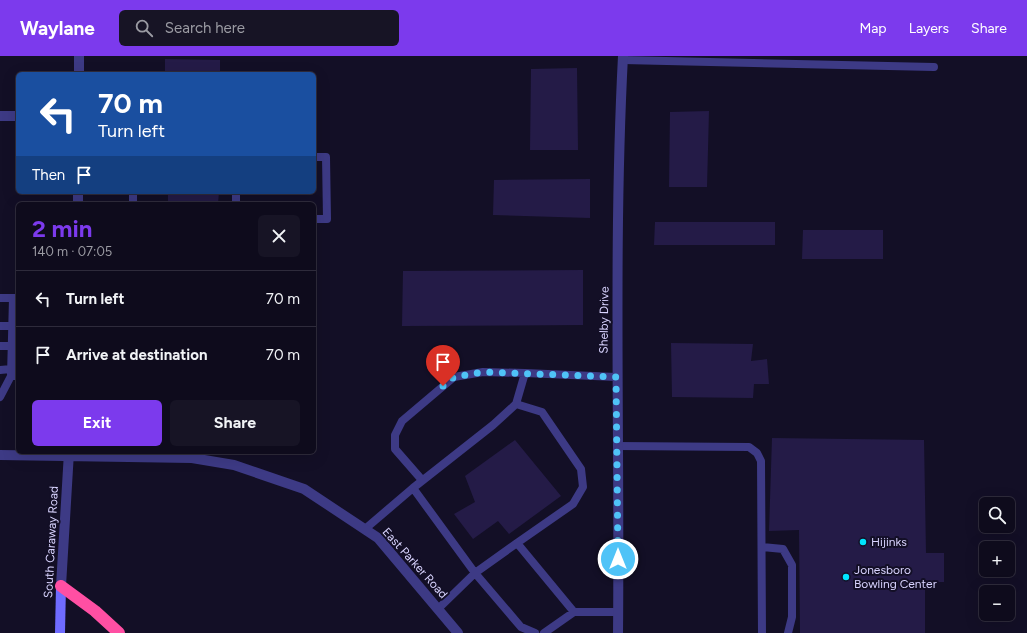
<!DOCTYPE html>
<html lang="en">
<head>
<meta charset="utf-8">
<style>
	body { margin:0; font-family:Figtree,sans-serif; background:#171425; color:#f1f3f6; height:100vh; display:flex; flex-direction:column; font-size:15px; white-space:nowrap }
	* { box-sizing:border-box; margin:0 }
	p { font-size:13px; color:#9b9ba3 }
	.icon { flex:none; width:22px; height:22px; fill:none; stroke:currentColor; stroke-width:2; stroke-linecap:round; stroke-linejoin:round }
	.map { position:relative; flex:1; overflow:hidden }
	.side { position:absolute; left:16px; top:146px; width:300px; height:252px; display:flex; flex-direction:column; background:#0e0b1c; border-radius:6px; box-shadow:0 4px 16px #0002,0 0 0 1px #2e2b3b }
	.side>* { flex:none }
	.guide { position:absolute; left:16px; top:16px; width:300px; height:122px; border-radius:6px; box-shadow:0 4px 16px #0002,0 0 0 1px #2e2b3b; background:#1a4fa0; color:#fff; overflow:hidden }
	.tools { position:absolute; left:979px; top:441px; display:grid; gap:8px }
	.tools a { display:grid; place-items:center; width:36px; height:36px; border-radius:6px; background:#0e0b1c; box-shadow:0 4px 16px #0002,0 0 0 1px #2e2b3b; font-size:20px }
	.pin { position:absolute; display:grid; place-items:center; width:34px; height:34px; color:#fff; margin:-41px -17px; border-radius:50% 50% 50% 0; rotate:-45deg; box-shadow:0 0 4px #0007 }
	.pin .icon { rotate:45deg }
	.me { position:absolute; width:44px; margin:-22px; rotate:0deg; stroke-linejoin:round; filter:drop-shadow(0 0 3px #0008) }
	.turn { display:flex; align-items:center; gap:14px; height:84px; padding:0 16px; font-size:18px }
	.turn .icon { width:52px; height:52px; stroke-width:2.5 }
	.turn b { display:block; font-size:28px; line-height:34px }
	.then { display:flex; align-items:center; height:38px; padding:0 16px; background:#0003; gap:8px; font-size:15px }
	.round { display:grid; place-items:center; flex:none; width:42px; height:42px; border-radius:6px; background:#171425 }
	.head { display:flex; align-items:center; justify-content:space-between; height:68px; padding:0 16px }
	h1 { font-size:24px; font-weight:700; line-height:30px; color:#7c3aed }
	.action { display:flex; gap:8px; margin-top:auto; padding:8px 16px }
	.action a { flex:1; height:46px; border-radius:6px; background:#7c3aed; color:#fff; font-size:16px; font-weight:700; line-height:46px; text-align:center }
	.action a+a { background:#171425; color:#f1f3f6 }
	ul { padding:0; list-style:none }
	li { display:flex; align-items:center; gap:12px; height:56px; padding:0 16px; border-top:1px solid #2e2b3b }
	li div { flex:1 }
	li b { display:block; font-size:15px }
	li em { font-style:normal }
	header { display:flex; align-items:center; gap:24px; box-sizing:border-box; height:56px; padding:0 20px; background:#7c3aed; color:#fff }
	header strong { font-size:19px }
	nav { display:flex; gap:22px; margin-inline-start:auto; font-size:14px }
	.search { width:280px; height:36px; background:#171425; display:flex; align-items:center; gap:10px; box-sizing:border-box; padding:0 14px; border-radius:6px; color:#9b9ba3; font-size:15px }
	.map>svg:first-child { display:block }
	.building { fill:#241b47 }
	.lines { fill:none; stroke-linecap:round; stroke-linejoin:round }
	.service { stroke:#3d3a85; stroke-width:8 }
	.minor { stroke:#3d3a85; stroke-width:10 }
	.tertiary { stroke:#3d3a85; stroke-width:10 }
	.secondary { stroke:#6f6bff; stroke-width:10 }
	.motorway { stroke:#ff4fa3; stroke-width:12 }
	.route { stroke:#4fc3f7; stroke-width:7; stroke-dasharray:0 12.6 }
	.poi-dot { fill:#00e5ff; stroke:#130f26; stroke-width:1.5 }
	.labels { text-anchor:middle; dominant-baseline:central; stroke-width:4; stroke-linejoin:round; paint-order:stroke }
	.street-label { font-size:12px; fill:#d9d4ff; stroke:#130f26 }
	.poi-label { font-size:12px; fill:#d9d4ff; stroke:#130f26; text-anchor:start }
</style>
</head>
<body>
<header>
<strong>Waylane</strong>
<div class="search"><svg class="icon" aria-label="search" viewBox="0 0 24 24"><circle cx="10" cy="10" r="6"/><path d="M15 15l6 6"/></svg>Search here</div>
<nav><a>Map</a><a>Layers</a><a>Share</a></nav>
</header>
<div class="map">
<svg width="1027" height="577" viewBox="0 0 1027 577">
	<rect width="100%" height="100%" fill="#130f26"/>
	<!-- building -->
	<path class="building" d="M165,3L220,4V18H165Z
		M577,12L578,94H530L531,13Z
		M709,55L707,131H669L670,56Z
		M590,123V162L493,159L494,124Z
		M168,136H219L218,148H168Z
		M655,166H775V189H654Z
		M803,174H883V203H802Z
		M583,214V269L402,270L403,215Z
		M671,287L753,288L751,305L767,303L769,328H754L753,342L672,341Z
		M772,382L924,384L926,497H944V526H925V577H800L799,474L769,475Z
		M515,384L561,440L509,478L498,465L473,483L454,458L475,446L465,420Z"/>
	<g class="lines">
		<!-- service -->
		<path class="service" d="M623,4L934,11
			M314,101H326L327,163H314
			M236,136V148
			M133,148V136
			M0,242H17
			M13,242L11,320H18
			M0,270H13
			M0,290H13
			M0,314L11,313
			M0,341L11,320
			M516,348L542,356L581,413L583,431L573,448L517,487
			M617,390L749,391L757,397L761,405L762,577
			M422,424L395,393V379L402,365L454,321L483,316L525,317
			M413,432L493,369L516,348L525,317L616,321
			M365,473L413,432L475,517L439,552
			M762,491L783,493L792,509V561L788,577
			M535,577L521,571L475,517L517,487L574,556H618
			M544,577L574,556"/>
		<!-- minor -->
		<path class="minor" d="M0,60H18
			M618,577C620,385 613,192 623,0"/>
		<!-- tertiary -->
		<path class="tertiary" d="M79,18V0
			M78,148V136
			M0,399L192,402L234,409L304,433L378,482L458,577
			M61,530L69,396"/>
		<!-- secondary -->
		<path class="secondary" d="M60,577L61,530"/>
		<!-- motorway -->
		<path class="motorway" d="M61,530L95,555L119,577"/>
	</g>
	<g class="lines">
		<!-- route -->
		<path class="route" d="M443,330L454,321L483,316L616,321L618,503"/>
	</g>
	<!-- markers -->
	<g class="poi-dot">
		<circle cx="863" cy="486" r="4"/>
		<circle cx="846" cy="521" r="4"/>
	</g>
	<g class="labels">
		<!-- street labels -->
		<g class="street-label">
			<text transform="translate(604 264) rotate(-89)">Shelby Drive</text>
			<text transform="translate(51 486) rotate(-87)">South Caraway Road</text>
			<text transform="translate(415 507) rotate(48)">East Parker Road</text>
		</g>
		<!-- poi labels -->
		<g class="poi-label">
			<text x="871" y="486">Hijinks</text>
			<text x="854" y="514">Jonesboro<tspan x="854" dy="14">Bowling Center</tspan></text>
		</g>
	</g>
</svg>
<div class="tools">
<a><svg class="icon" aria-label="search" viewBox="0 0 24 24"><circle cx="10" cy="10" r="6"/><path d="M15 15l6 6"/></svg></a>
<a>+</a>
<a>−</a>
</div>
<div class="pin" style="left:443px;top:330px;background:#d93025"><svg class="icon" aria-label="arrive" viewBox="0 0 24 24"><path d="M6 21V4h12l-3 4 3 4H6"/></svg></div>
<svg class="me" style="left:618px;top:503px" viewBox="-20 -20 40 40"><circle r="17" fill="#4fc3f7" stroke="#fff" stroke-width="3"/><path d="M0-11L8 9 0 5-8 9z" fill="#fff"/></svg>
<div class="guide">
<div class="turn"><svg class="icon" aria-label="left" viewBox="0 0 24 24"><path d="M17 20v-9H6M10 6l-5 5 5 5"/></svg><div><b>70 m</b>Turn left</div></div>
<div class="then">Then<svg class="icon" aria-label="arrive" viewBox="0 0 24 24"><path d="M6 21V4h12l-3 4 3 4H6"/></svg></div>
</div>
<section class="side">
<div class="head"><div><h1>2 min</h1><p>140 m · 07:05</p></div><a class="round"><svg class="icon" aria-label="close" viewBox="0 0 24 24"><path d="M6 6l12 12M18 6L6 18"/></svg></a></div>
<ul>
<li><svg class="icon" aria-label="left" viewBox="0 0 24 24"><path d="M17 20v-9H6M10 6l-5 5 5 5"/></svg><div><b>Turn left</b></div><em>70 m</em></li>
<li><svg class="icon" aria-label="arrive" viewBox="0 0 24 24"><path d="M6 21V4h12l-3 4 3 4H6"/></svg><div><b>Arrive at destination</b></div><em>70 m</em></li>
</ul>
<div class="action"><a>Exit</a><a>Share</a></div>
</section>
</div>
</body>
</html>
